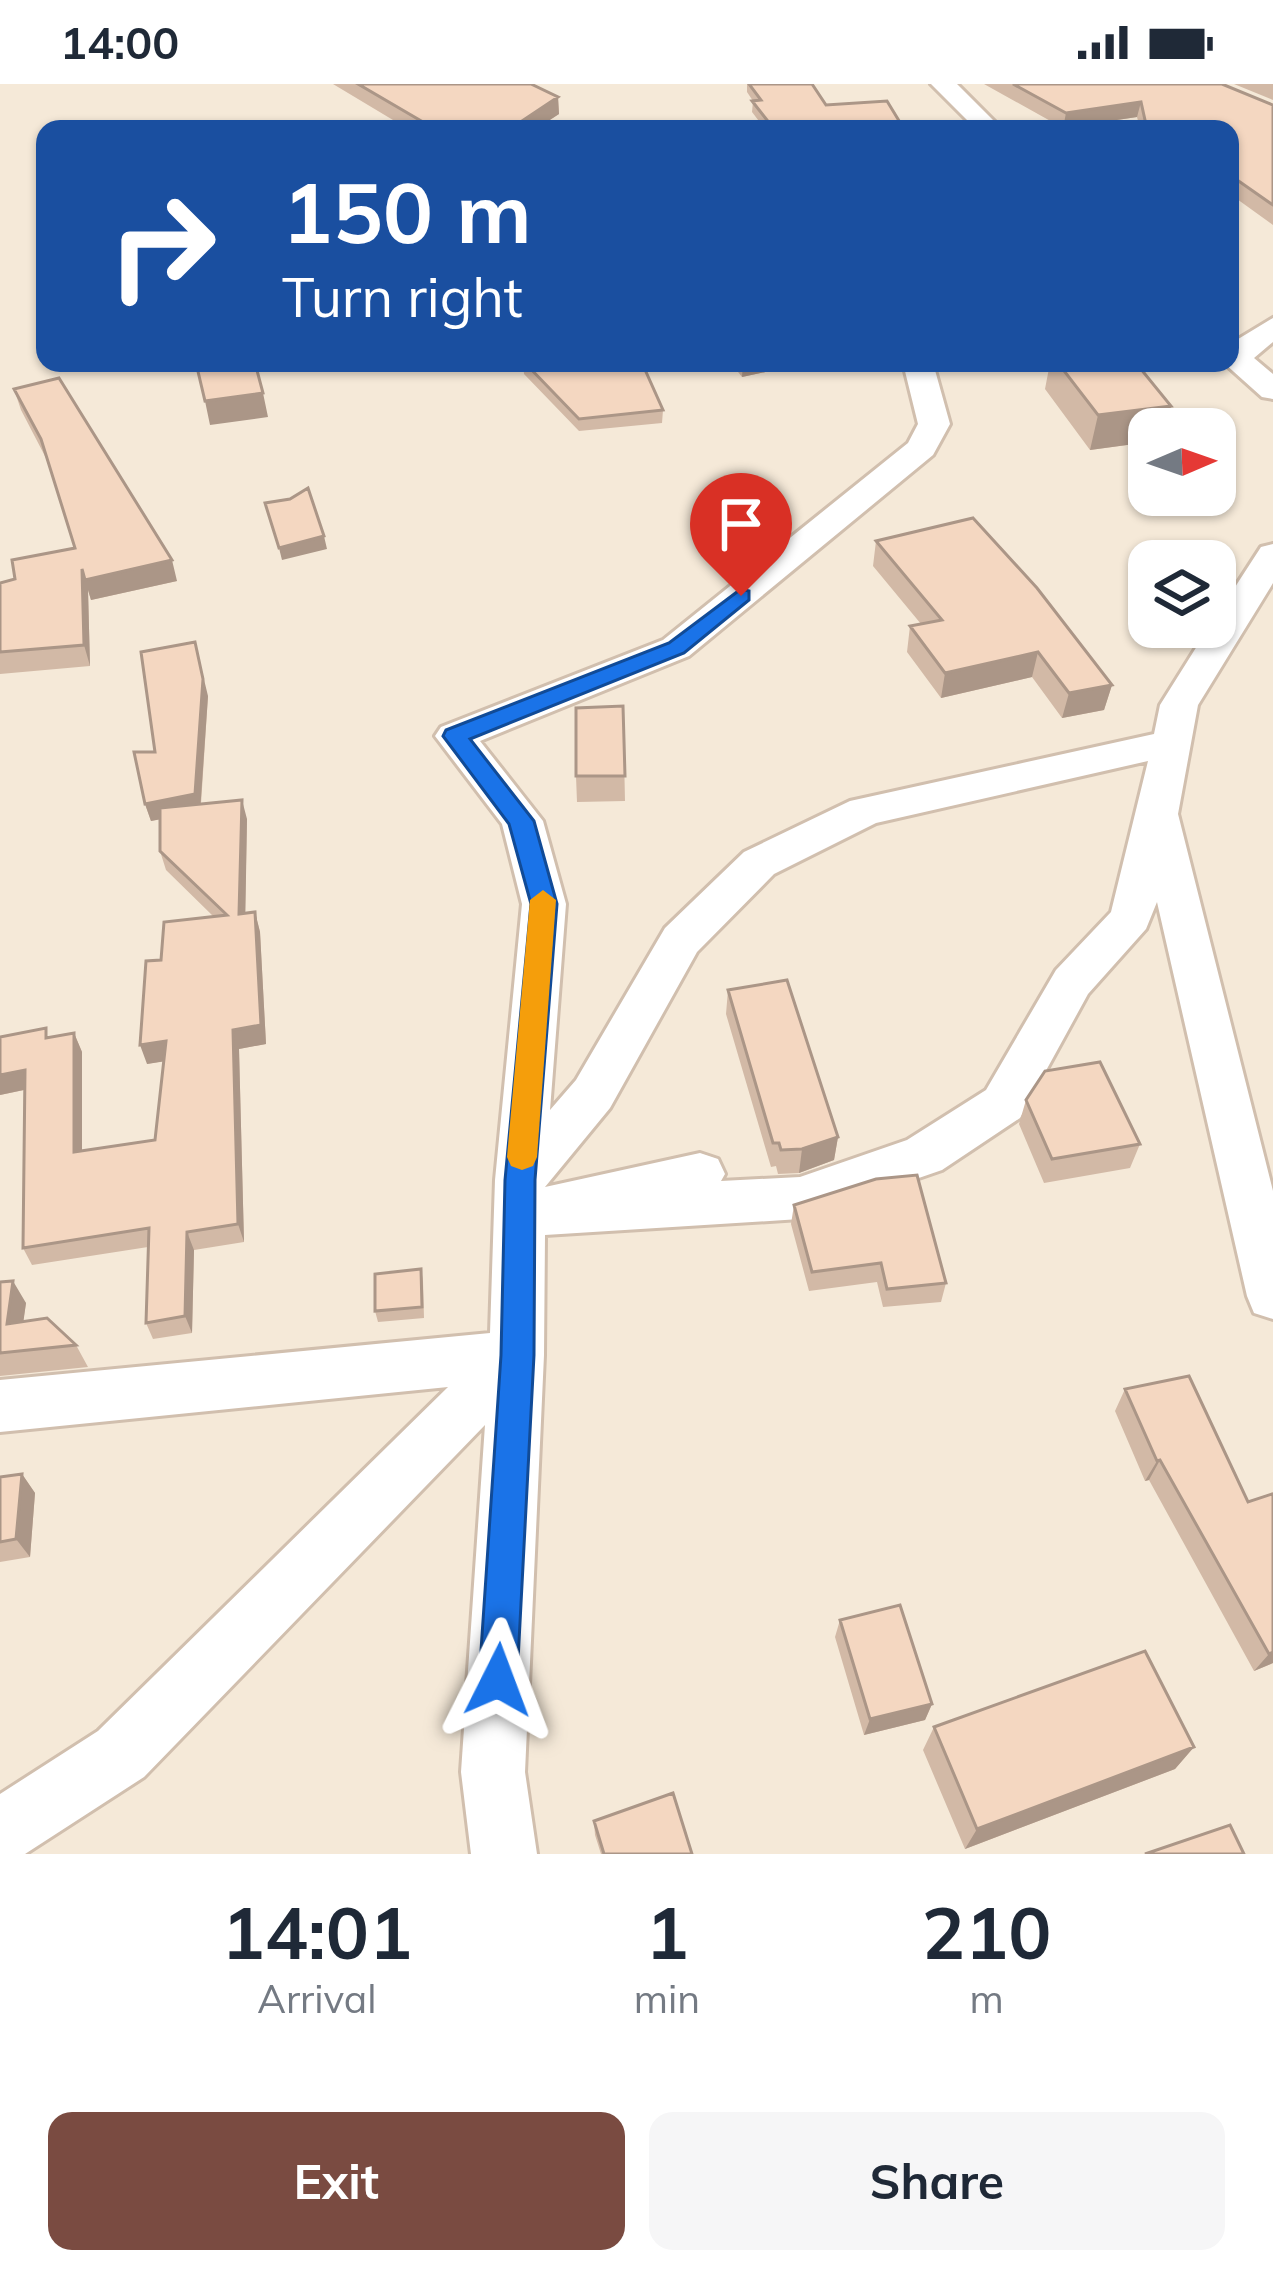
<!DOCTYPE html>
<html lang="en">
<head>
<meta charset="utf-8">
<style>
	body { margin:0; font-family:Mulish,sans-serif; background:#f6f6f7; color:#1f2937; height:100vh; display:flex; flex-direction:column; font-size:45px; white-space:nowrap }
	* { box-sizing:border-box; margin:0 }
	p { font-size:39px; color:#747a83 }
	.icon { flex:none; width:66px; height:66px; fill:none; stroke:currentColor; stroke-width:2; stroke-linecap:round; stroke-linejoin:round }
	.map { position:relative; height:1770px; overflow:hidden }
	.panel { display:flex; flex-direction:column; background:#fff; flex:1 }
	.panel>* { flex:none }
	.banner { position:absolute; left:36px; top:36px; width:1203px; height:252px; border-radius:24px; box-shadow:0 3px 9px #0004; background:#1a4fa0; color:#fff; overflow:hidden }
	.needle { width:78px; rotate:88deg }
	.fabs { position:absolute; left:1128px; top:324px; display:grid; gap:24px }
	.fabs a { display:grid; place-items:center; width:108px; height:108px; border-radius:24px; background:#fff; box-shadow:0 3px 9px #0004; font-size:60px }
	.pin { position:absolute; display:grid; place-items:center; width:102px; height:102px; color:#fff; margin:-123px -51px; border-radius:50% 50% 50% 0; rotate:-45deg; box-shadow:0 0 12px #0007 }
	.pin .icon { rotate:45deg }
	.me { position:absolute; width:132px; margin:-66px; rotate:3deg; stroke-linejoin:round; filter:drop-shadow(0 0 9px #0008) }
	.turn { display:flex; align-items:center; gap:42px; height:252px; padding:0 48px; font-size:54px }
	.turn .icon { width:156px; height:156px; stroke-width:2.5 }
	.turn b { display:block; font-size:84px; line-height:102px }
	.eta { display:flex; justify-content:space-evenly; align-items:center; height:204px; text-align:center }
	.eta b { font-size:72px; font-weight:700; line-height:84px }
	.button { display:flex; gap:24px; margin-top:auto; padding:24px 48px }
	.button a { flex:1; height:138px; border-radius:24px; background:#7a4b41; color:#fff; font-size:48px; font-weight:700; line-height:138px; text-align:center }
	.button a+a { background:#f6f6f7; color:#1f2937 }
	.status { display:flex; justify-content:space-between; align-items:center; height:84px; padding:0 60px; background:#fff; direction:ltr }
	.status svg { height:33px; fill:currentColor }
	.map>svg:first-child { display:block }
	.residential { fill:#f5e9d8; fill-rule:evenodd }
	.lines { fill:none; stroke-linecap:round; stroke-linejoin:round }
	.street-casing { stroke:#d1bfae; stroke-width:6 }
	.street { fill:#fff; fill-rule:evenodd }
	.wall { fill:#d2b9a6 }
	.shaded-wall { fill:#ab9687 }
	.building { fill:#f4d7c1; stroke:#ab9687; stroke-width:3 }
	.route { fill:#1a73e8; stroke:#114b97; stroke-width:3 }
	.slow { fill:#f59e0b }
</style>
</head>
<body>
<div class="status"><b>14:00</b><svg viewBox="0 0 49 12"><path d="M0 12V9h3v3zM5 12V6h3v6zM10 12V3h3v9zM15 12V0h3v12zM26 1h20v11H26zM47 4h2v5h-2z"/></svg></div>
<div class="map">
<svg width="1273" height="1770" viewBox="0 0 1273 1770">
	<rect width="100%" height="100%" fill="#fdf6ea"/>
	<!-- residential -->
	<path class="residential" d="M0,0H1273V1770H0ZM45,45H1230V279H45ZM1149,345H1215V411H1149ZM1149,477H1215V543H1149Z"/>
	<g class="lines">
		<defs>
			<path id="street" d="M931,0H957L1002,45H976Z
				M1273,234V258L1254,274L1273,290V315L1262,313L1224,279H1230V260Z
				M903,279H933L950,340L933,371L689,572L480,657L543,737L566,820L550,1026L576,996L665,844L744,768L850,717L1154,650L1160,621L1209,543H1215V534L1261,463L1273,460V499L1198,621L1178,730L1273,1107V1235L1254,1229L1247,1212L1157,818L1146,845L1088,910L1020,1034L942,1086L800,1135L545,1151L544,1271L525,1688L537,1770H471L461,1688L485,1341L144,1693L25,1770H0V1710L98,1647L448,1303L0,1348V1296L490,1249L495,1096L522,820L502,740L435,652L441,643L663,556L908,359L918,340ZM1148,677L1111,828L1056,886L986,1006L907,1056L800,1093L721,1097L725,1090L718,1075L700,1069L545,1103L610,1024L697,868L774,790L876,739Z"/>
		</defs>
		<!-- street casing -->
		<use href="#street" class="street-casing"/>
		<!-- street -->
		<use href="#street" class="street"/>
	</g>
	<!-- wall -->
	<path class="wall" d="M333,0H531L558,13L559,30L536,45H408Z
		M747,0H812L826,21L904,45H765L752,28L753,17L747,8Z
		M984,0H1222L1273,21V141L1230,110V45H1140L1137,33L1063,44Z
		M1234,0H1273V16Z
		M523,279H642L663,326L662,339L579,347L524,290Z
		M731,279H808L742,293Z
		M1050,279H1136L1171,322L1165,345H1149V358L1090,366L1045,305Z
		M14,305L177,497L91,516L88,506L90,582L0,590V499L15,495L75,464L47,376L21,326Z
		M876,457L1112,601L1104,626L1062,634L1032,593L941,614L907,568L910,542L921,540L873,482Z
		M208,612L201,720L247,735L245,829L255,828L260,848L266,960L239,965L244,1158L194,1166L192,1249L153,1255L146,1239L148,1163L32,1181L23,1164L24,1006L0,1011L50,953L74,949L82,968V1067L155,1056L164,977L147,980L161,876L214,833L166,786L160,767V735L151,737L145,720L155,668Z
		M623,622L625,717L577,718L576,692Z
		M728,906L838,1053L834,1076L799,1089L778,1090L776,1082L771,1083L726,930Z
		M1026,1016L1140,1060L1130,1084L1044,1099L1019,1040Z
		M794,1121L946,1199L941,1218L883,1223L877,1198L809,1207L791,1140Z
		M421,1185L423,1197L424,1234L378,1238L375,1227Z
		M0,1198L26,1219L23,1238L76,1261L88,1283L0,1292Z
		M1189,1292L1273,1579L1254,1587L1149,1396L1145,1397L1115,1327L1125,1305Z
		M22,1390L35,1409L30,1473L0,1478V1393Z
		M840,1536L932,1620L925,1636L864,1651L835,1553Z
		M934,1643L1194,1663L1175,1685L965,1765L923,1666Z
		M594,1737L692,1770H601L595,1751Z"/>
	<!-- shaded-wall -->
	<path class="shaded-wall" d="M558,13L559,30L536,45H510Z
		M1141,18L1137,33L1063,44L1066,29Z
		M743,279H808L742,293Z
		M263,309L268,333L210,341L205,317Z
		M1171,322L1165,345H1149V358L1090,366L1098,331Z
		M324,452L327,465L282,476L279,464Z
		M172,476L177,497L91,516L85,496Z
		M82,485L88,506L90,582L84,561Z
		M195,558L208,612L200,728L151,737L145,720Z
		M1038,568L1032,593L941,614L945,589Z
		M1112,601L1104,626L1062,634L1069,609Z
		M242,716L247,735L245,849L239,830Z
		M255,828L260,848L266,960L239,965L244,1158L238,1140L233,946Z
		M74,949L82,968V1086L74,1068Z
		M166,957L173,976L147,980L140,961Z
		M25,986L33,1004L0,1011V991Z
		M838,1053L834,1076L799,1089L802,1065Z
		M187,1148L194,1166L192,1249L185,1232Z
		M13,1197L26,1219L20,1262L7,1240Z
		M1160,1376L1149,1396L1145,1397L1157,1377Z
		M22,1390L35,1409L30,1473L16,1455Z
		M1273,1568V1579L1254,1587L1269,1570Z
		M932,1620L925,1636L864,1651L870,1635Z
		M1194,1663L1175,1685L965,1765L977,1745Z"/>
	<!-- building -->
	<path class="building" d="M358,0H531L558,13L510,45H478L471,41L459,45H435Z
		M749,0H812L826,21L887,17L904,45H774L752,17L761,16Z
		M1013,0H1222L1273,21V121L1230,91V45H1147L1141,18L1066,29Z
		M196,279H255L263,309L205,317Z
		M525,279H642L663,326L579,335Z
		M1058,279H1136L1171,322L1098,331Z
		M59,294L172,476L85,496L82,485L84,561L0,568V499L15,495L12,476L75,464L41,355L14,305Z
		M308,404L324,452L279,464L265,419L290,415Z
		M973,434L1037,504L1112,601L1069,609L1038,568L945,589L910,542L942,536L876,457Z
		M195,558L203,595L195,710L145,720L134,668H155L141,568Z
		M623,622L625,692H576V624Z
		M242,716L239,830L255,828L261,941L233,946L238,1140L187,1148L185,1232L146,1239L149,1144L23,1164L25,986L0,991V953L46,944V954L74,949V1068L155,1056L166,957L140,961L146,877L161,876L164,838L227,831L160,767V724Z
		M787,896L838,1053L802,1065L781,1066L779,1059H773L728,906Z
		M1100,978L1140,1060L1052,1075L1026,1016L1045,987Z
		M917,1091L946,1199L887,1205L881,1179L812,1188L794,1121L876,1095Z
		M421,1185L422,1223L375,1227V1190Z
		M13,1197L7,1240L47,1234L76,1261L0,1269V1198Z
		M1189,1292L1248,1418L1272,1410L1273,1412V1568L1269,1570L1160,1376L1157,1377L1125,1305Z
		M22,1390L16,1455L0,1458V1393Z
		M900,1521L932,1620L870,1635L840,1536Z
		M1145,1567L1194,1663L977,1745L934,1643Z
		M673,1709L692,1770H604L594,1737Z
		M1230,1741L1244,1770H1145Z"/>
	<!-- route -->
	<path class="route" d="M741,505L749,507V516L684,569L470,655L534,737L557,820L535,1096L534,1271L517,1596L512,1609L498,1615L485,1609L479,1596L501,1271L505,1096L531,820L509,740L443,652L446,646L669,559Z"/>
	<!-- slow -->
	<path class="slow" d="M543,806L556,816L537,1073L533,1082L522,1086L511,1082L507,1073L530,816Z"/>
</svg>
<div class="fabs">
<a><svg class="needle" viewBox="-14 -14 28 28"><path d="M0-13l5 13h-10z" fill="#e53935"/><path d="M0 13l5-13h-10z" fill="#747a83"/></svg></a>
<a><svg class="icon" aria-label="layers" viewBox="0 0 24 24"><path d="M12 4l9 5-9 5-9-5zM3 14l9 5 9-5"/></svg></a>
</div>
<div class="pin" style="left:741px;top:512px;background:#d93025"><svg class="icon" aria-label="arrive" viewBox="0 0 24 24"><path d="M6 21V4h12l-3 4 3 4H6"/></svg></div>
<svg class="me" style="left:498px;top:1596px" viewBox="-20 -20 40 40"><path d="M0-17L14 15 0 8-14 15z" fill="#1a73e8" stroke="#fff" stroke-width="4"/></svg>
<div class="banner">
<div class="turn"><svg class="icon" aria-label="right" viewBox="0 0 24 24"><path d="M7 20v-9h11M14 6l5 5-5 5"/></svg><div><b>150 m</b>Turn right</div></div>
</div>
</div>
<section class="panel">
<div class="eta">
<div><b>14:01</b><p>Arrival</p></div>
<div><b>1</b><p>min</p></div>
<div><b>210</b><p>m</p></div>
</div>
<div class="button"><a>Exit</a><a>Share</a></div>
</section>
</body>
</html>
